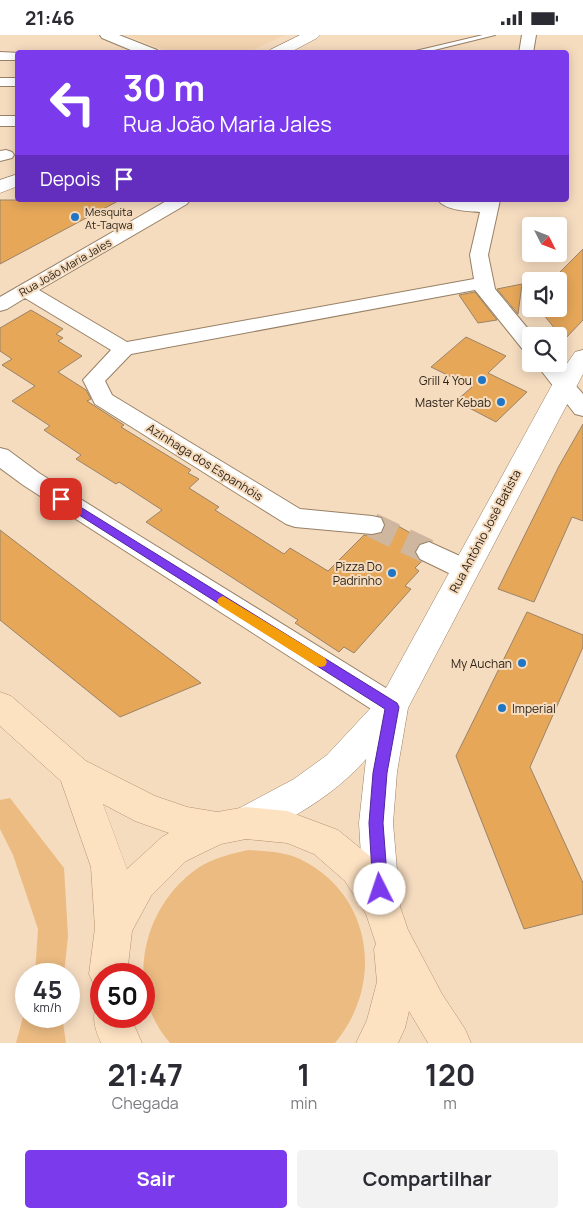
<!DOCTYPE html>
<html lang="pt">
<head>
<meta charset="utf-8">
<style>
	body { margin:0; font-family:Manrope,sans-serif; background:#f2f2f3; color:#2b2b33; height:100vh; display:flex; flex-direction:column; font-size:19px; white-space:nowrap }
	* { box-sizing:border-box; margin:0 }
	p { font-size:16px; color:#7c7c81 }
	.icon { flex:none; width:28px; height:28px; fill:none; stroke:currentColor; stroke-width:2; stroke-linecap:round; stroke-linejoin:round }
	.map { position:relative; height:1008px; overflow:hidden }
	.panel { display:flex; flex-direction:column; background:#fff; flex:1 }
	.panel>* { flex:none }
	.top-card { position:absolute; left:15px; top:15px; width:554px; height:152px; border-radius:5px; box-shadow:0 2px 12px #0003; background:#7c3aed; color:#fff; overflow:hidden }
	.needle { width:32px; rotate:132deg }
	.tools { position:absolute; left:522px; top:182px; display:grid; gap:10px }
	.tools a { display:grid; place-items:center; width:45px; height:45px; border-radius:5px; background:#fff; box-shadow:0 2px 12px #0003; font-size:25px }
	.speed { position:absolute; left:15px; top:928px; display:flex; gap:10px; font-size:25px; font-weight:700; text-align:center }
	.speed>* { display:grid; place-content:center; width:65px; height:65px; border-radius:50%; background:#fff; box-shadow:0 2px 12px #0003; line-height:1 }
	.speed small { font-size:12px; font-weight:400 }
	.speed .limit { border:8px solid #d22; background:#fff; color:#111 }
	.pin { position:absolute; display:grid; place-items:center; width:42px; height:42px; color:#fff; margin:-21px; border-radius:10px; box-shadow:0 2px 8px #0006 }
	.me { position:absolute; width:55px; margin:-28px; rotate:356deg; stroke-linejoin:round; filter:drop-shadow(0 0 4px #0008) }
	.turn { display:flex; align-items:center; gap:18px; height:105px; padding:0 25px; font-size:22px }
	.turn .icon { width:65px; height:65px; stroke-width:2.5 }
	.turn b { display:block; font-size:35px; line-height:42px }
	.then { display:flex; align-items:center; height:48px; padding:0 25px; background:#0003; gap:10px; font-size:19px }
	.eta { display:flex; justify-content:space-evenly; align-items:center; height:85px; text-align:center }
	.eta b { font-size:30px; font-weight:700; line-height:35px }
	.action { display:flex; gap:10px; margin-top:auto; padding:10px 25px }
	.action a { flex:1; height:58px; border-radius:5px; background:#7c3aed; color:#fff; font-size:20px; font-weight:700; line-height:58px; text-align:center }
	.action a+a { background:#f2f2f3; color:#2b2b33 }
	.status { display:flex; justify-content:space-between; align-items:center; height:35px; padding:0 25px; background:#fff; direction:ltr }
	.status svg { height:14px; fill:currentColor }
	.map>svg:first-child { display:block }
	.built { fill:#f3d4b0 }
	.green { fill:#ebbb82 }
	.building { fill:#e6a759; stroke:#9a8368 }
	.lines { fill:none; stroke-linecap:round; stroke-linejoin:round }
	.street-tunnel { stroke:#ceb79e; stroke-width:25; stroke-dasharray:25 12; stroke-linecap:butt }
	.lane-casing { stroke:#978065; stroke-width:2 }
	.street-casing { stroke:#978065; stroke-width:2 }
	.secondary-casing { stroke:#978065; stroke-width:1 }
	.primary-casing { stroke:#b4926c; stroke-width:1 }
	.lane { fill:#fff; fill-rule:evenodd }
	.street { fill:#fff; fill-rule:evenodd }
	.secondary { fill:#fff; fill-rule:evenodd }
	.primary { fill:#fde2c2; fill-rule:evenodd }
	.route { fill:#7c3aed; stroke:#51269a }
	.slow { fill:#f59e0b }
	.poi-dot { fill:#2076c4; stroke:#f6dcbf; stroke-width:2 }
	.labels { text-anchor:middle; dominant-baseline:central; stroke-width:4; stroke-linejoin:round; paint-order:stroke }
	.far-poi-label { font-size:11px; fill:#2d2318; stroke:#f6dcbf; text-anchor:start }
	.far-street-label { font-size:11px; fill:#2d2318; stroke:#f6dcbf }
	.poi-label { font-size:12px; fill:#2d2318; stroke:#f6dcbf; text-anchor:end }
	.street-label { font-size:12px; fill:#2d2318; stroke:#f6dcbf }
</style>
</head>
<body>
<div class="status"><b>21:46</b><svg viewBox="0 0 49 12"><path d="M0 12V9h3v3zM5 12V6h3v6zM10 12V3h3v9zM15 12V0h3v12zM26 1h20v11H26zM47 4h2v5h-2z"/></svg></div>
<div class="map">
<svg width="583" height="1008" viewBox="0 0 583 1008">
	<rect width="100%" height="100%" fill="#f6dcbf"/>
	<!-- built -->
	<path class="built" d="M126,0H285L249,17L171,18Z"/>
	<!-- green -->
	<path class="green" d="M10,763L64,833L68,901L64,939H35L38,894L13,820L0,794V765Z
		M248,815C266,816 284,817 300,824C372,859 385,948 335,1008H170C123,955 142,871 198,833C213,823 231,819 248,815Z
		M26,971V981H62L66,1008H16Z"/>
	<!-- building -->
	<path class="building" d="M0,165H120L0,229Z
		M583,214V285L564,305L539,274H559V246H551Z
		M522,249L518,279L497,254Z
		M475,257L497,285L478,288L459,260Z
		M31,275L63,294L56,299L63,303L58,306L82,321L58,337L86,355L91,364L87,366L124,390L121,392L191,435L188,438L199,444L189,453L219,472L215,475L284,519L290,513L328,536L364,500L372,501L383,498L386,489L382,482L425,506L418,509L414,516L421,527L415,533L419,536L405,551L411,554L354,618L344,612L339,617L295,588L298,585L146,487L162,475L119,447L116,449L76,424L81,420L44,395L50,391L12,366L35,351L2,330L12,324L0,316V293Z
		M466,302L506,321L488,338L527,357L496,387L456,366L472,352L431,332Z
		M583,389V486L572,482L534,567L498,554L559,431Z
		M0,495L47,531L201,648L120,682L0,585Z
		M527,577L583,600V612L530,732L583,848V879L524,894L456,721Z"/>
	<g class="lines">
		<!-- street-tunnel -->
		<path class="street-tunnel" d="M372,490L429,517"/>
		<defs>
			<path id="lane" d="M483,0H495L422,18H407Z"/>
			<path id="street" d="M100,0H119L157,15L159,18H138L102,3Z
				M522,0H536L533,18H519Z
				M0,17L21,18H18V25H0Z
				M0,43H18V51H0Z
				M0,81H18V91H0Z
				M6,115L12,117L14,120L12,123L0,126V116Z
				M168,165H190L187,169L39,255L127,307L474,244L470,220L480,177C468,176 446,176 438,165H500L488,220L495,254L534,301H531V317L524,316L475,255L131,319L105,346L112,360L300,474L372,481L381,483L384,490L381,497L372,499L295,492L286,489L95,369L83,345L111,315L25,263L7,274L0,276V262Z
				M536,329H557L583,359V381L575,379Z
				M0,413L8,415L39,438L114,485L402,663L406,672L402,681L392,684L382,681L23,450L0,433Z
				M429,507L473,527L477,534L473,541L464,544L455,541L420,524L416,517L420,510Z"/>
			<path id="secondary" d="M300,0H320L317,3L289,18H269L270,15Z
				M18,139V151L0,158V145Z
				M583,315V339L408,673L397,737L393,788L400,870L395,883L382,888L369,883L364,870L359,788L366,724C337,758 288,788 246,804L234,800L229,788L234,776L294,744L327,720L381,662L552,350L575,317Z"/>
			<path id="primary" d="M0,657L11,661L86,726L155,761L187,772L217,777L246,772L287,776L338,795L371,822L395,857L408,895L442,959L465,994L471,1008H428L409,976L405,993L398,1008H356L367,985L377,947L374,914L376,909L366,879L345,846L314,819L287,808L246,804L221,809L186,826L151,861L132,896L127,939H101V955L95,952L89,939L95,893L91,832L61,746L0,691ZM103,769L135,786L169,798L162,802L127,834Z
				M101,966V981H133L134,990L142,1008H101C95,994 89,978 101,966Z"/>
		</defs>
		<!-- lane casing -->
		<use href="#lane" class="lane-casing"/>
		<!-- street casing -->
		<use href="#street" class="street-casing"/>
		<!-- secondary casing -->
		<use href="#secondary" class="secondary-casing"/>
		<!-- primary casing -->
		<use href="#primary" class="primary-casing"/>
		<!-- lane -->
		<use href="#lane" class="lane"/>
		<!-- street -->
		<use href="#street" class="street"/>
		<!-- secondary -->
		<use href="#secondary" class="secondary"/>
		<!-- primary -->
		<use href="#primary" class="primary"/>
	</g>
	<!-- route -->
	<path class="route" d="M61,460L397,668L399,672L387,738L383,788L388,854L386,859L380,861L375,859L373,854L369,788L373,738L385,674L57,466L55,464L57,461Z"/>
	<!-- slow -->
	<path class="slow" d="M223,561L325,623L327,627L325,631L321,632L316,631L219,570L217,566L219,563Z"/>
	<!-- markers -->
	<g class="poi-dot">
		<circle cx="75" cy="182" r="5"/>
		<circle cx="482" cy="345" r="5"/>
		<circle cx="501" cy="367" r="5"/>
		<circle cx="392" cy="538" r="5"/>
		<circle cx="522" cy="628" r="5"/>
		<circle cx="502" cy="673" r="5"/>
	</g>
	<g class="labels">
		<!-- far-poi labels -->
		<g class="far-poi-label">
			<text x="85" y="176">Mesquita<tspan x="85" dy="13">At-Taqwa</tspan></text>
		</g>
		<!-- far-street labels -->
		<g class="far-street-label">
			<text transform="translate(65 232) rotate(-30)">Rua João Maria Jales</text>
		</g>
		<!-- poi labels -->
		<g class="poi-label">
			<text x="472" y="345">Grill 4 You</text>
			<text x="491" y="367">Master Kebab</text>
			<text x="382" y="531">Pizza Do<tspan x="382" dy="14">Padrinho</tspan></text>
			<text x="512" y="628">My Auchan</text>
			<text x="512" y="673" text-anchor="start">Imperial</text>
		</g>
		<!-- street labels -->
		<g class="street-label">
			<text transform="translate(205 427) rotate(32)">Azinhaga dos Espanhóis</text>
			<text transform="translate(485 496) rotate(-62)">Rua António José Batista</text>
		</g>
	</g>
</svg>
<div class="tools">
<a><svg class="needle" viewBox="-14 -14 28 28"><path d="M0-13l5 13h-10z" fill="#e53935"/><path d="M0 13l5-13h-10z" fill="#7c7c81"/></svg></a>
<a><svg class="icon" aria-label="sound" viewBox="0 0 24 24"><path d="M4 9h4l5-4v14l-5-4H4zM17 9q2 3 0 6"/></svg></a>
<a><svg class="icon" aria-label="search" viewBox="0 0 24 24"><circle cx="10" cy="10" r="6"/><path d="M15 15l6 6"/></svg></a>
</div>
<div class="speed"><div>45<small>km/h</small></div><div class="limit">50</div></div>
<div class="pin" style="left:61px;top:464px;background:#d93025"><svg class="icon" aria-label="arrive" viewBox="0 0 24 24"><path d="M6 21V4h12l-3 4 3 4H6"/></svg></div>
<svg class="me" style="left:380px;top:854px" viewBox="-20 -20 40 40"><circle r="19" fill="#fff"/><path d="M0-13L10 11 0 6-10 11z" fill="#7c3aed"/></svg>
<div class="top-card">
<div class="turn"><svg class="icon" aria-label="left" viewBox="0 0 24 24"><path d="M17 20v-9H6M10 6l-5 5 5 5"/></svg><div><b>30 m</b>Rua João Maria Jales</div></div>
<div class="then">Depois<svg class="icon" aria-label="arrive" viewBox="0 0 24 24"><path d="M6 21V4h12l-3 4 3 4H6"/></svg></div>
</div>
</div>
<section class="panel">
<div class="eta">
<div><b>21:47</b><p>Chegada</p></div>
<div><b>1</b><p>min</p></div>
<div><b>120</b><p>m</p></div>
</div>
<div class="action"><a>Sair</a><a>Compartilhar</a></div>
</section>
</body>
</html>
